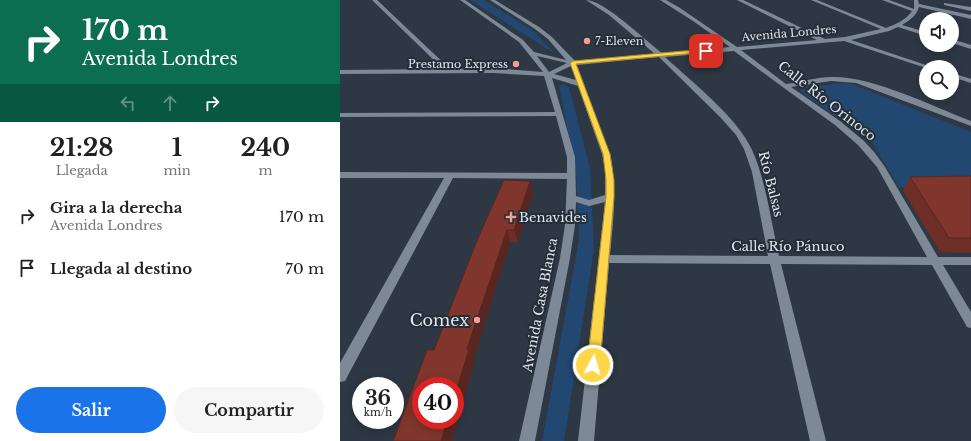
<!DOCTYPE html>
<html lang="es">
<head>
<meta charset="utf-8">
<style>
	body { margin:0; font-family:"Libre Baskerville",serif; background:#f6f6f6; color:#202124; height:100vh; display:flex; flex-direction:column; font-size:15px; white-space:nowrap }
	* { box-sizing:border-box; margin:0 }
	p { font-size:13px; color:#757577 }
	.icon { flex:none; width:22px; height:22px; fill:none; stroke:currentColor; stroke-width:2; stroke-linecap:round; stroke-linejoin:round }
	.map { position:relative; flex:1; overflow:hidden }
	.panel { display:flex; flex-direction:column; background:#fff; width:340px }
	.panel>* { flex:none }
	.hud { background:#0b6e4f; color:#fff; overflow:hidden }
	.fabs { position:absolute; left:579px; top:12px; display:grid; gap:8px }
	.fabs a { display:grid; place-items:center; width:40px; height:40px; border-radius:50%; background:#fff; box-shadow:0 2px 10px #0003; font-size:20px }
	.speed { position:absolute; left:12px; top:377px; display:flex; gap:8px; font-size:20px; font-weight:700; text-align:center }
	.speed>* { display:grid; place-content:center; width:52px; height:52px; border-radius:50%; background:#fff; box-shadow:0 2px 10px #0003; line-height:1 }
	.speed small { font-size:10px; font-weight:400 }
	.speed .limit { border:6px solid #d22; background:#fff; color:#111 }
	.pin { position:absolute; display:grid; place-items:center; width:34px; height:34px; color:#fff; margin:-17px; border-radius:8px; box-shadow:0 2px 6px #0006 }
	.me { position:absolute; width:44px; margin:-22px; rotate:6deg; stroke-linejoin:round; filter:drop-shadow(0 0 3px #0008) }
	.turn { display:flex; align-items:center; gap:14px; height:84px; padding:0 16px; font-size:18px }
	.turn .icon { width:52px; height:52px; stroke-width:2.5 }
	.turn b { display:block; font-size:28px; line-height:34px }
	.lanes { display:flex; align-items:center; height:38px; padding:0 16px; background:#0003; justify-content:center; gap:20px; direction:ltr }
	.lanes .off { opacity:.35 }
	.eta { display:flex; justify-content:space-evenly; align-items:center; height:68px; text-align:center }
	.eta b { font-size:24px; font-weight:800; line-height:28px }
	.primary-button { display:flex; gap:8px; margin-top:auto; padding:8px 16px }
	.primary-button a { flex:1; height:46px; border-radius:24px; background:#1a73e8; color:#fff; font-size:16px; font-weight:800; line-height:46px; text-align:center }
	.primary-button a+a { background:#f6f6f6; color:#202124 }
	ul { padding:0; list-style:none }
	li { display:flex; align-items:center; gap:12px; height:52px; padding:0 16px }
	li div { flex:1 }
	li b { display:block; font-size:15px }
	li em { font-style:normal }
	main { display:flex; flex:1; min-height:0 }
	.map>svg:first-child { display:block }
	.green { fill:#224771 }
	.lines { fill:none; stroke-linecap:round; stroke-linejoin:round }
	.minor { fill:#7d8997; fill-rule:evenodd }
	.wall { fill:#6e2e26 }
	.shaded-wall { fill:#5a261f }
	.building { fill:#80362c; stroke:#5a261f }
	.route { fill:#ffd54a; stroke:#a68a30 }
	.poi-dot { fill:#f59d8e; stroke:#242e39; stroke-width:1.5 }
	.labels { text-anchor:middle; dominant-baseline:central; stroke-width:4; stroke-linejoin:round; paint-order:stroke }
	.far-street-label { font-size:11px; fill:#dfe6ed; stroke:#242e39 }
	.far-poi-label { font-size:11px; fill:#dfe6ed; stroke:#242e39; text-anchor:start }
	.street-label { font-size:13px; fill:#dfe6ed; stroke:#242e39 }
	.poi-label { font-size:13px; fill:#dfe6ed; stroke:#242e39; text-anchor:start }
	.near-poi-label { font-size:16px; fill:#dfe6ed; stroke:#242e39; text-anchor:end }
</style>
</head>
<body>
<main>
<section class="panel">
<div class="hud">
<div class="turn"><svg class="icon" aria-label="right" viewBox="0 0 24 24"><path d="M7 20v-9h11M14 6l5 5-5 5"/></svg><div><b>170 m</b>Avenida Londres</div></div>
<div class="lanes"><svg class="icon off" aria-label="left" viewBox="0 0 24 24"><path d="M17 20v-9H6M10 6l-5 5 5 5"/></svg><svg class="icon off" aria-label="ahead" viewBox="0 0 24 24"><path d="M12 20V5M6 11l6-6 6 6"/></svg><svg class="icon" aria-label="right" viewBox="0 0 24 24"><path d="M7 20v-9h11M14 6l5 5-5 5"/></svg></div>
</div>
<div class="eta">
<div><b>21:28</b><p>Llegada</p></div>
<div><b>1</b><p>min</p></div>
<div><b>240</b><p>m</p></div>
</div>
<ul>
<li><svg class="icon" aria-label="right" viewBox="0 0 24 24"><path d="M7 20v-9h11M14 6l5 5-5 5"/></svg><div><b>Gira a la derecha</b><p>Avenida Londres</p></div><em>170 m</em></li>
<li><svg class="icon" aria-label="arrive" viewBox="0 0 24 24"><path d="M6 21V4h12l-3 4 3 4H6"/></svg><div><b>Llegada al destino</b></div><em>70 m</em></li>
</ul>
<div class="primary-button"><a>Salir</a><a>Compartir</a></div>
</section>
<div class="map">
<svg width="631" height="441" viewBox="0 0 631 441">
	<rect width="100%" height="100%" fill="#2d3844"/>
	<!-- green -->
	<path class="green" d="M130,0H144L195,32L214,53Z
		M502,83L512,84L631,132V187H559L533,144L460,91L462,88Z
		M224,84L229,87L250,168L254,249L224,441H202L239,240L236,173L219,86Z"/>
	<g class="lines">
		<!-- minor -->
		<path class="minor" d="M32,0H37L110,69H166L203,72L179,42L120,0H125L183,40L194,52L226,60L208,39L195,29L150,0H155L199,27L212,37L235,61L315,54L269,15L246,0C264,0 306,41 322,53L390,47L353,21L320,0H326L340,8L397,47L477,40L397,0H403L485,39L505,37L541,29L471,0H477L546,28C556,24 566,20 572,11L542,0H549L574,9V0H578L579,4L631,15V19L579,7C577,15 570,20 562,25L586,32V36L558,27L549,31L511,40L592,67L586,68L504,41L401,50L446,84C461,82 477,77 492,77C532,76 592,106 631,121V126L516,83L491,81L451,87L500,121L524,141L535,153L545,167L598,257H631V265H603L631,312V328L627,327L592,265L441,264L486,441H470L430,264L269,263L254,441H238L265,202L249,206L236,202L235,225L230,258L195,441H179L220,258L225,225L227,179L113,178L5,381L0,382V363L104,178H0V172L227,173V157L216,116L0,117V113L215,112L204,76L153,73L0,74V70L103,69ZM394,51L444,88L495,125L518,145L537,167L587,257L439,256C431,223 426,180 412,150C398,118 351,81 325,57ZM197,56L227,63L209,72ZM319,57L381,118L396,135L404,149L412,172L428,256L270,255C273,221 278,187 270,154L237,65ZM231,66L236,80L214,74ZM212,78L238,86L262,154L265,168V195L249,200L236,196L235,157Z
			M604,3L631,7V11L604,5Z
			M612,39L631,45V49L612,43Z
			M612,73L631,79V83L612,77Z"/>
	</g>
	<!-- wall -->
	<path class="wall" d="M631,176V253L600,252L563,191L570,177Z
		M190,181L193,193L178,242H170L134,358L135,360L94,350Z"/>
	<!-- shaded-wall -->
	<path class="shaded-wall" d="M190,181L193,193L178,242L174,230Z
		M167,230L170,242L134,358L135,360L112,441H101L107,420H115V395L127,349Z"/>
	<!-- building -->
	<path class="building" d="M631,176V238H609L570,177Z
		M164,180L190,181L174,230H167L127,349H129L115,395V386H81V420H107L101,441H53L87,350H94L138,238Z"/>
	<!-- route -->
	<path class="route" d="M366,49L368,50V52L236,64L270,154L274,180V197L260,365L258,369L253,371L249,369L247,365L266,197V180L263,154L230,63L233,61Z"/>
	<!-- markers -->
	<g class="poi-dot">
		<circle cx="247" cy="41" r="4"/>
		<circle cx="176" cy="64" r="4"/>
		<path d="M169 211h4v4h4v4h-4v4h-4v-4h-4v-4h4z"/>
		<circle cx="137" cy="320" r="4"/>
	</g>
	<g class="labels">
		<!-- far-street labels -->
		<g class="far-street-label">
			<text transform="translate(449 33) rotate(-5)">Avenida Londres</text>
		</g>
		<!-- far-poi labels -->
		<g class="far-poi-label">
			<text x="255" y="41">7-Eleven</text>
			<text x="168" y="64" text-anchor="end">Prestamo Express</text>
		</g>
		<!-- street labels -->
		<g class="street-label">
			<text transform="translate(487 101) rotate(38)">Calle Río Orinoco</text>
			<text transform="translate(431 184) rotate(76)">Río Balsas</text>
			<text x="448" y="246">Calle Río Pánuco</text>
			<text transform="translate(200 305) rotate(-79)">Avenida Casa Blanca</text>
		</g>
		<!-- poi labels -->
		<g class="poi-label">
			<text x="179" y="217">Benavides</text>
		</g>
		<!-- near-poi labels -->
		<g class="near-poi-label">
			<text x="129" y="320">Comex</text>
		</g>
	</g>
</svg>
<div class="fabs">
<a><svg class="icon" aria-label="sound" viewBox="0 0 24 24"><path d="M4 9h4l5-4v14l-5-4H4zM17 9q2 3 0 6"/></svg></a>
<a><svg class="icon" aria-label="search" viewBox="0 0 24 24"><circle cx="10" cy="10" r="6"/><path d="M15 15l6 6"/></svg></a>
</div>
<div class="speed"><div>36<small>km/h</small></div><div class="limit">40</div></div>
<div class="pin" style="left:366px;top:51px;background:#d93025"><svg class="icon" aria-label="arrive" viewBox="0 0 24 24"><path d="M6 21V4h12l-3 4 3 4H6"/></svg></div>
<svg class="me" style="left:253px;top:365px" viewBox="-20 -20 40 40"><circle r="17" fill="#ffd54a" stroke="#fff" stroke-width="3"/><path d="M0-11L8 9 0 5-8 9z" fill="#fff"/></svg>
</div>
</main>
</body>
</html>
